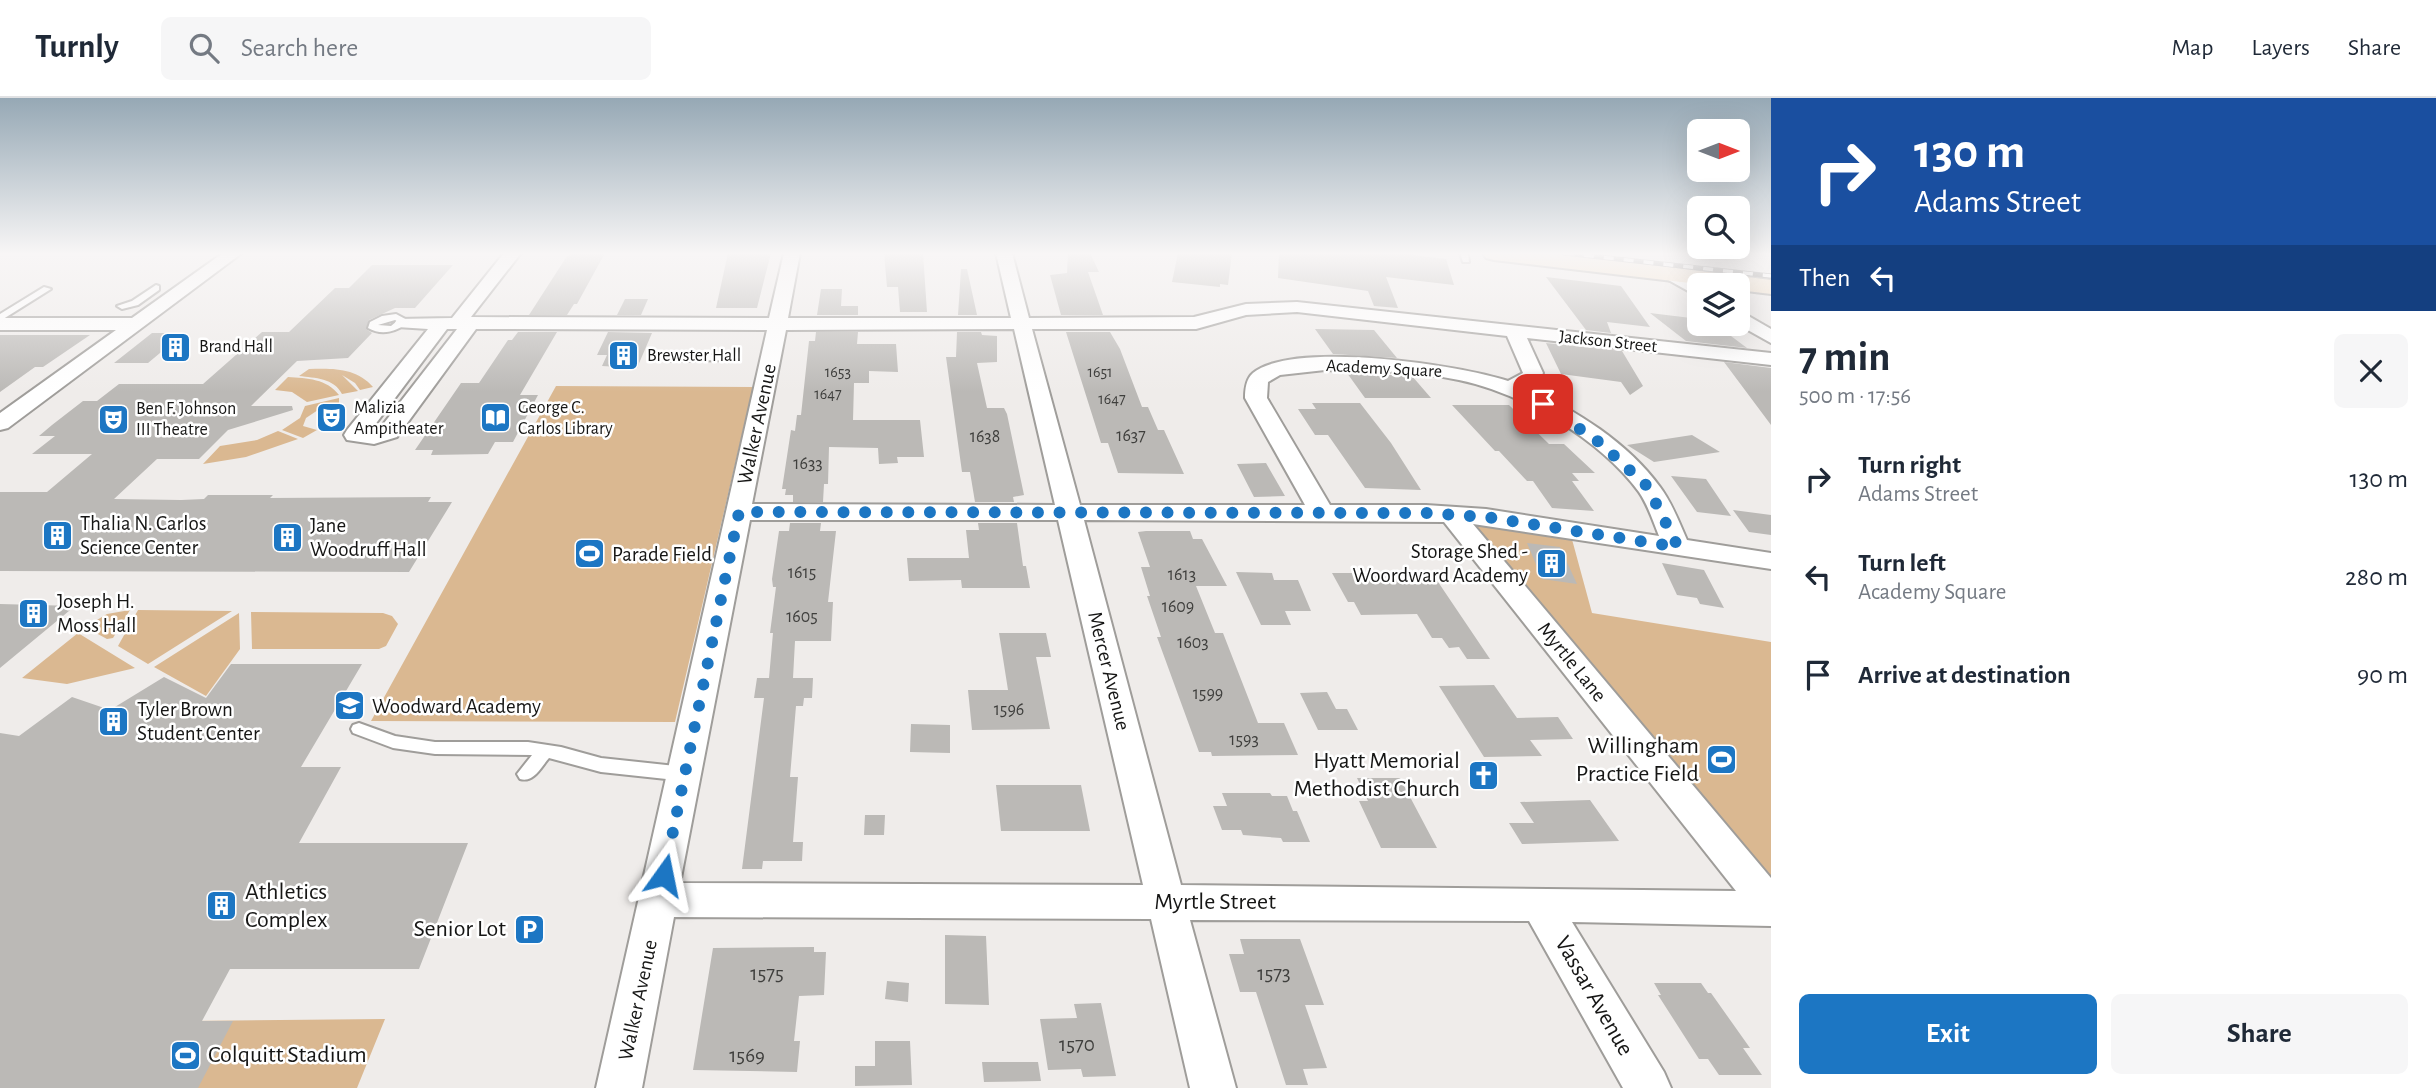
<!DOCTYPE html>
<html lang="en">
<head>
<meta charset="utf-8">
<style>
	body { margin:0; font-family:"Alegreya Sans",sans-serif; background:#f6f6f7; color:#1f2937; height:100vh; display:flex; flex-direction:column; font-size:26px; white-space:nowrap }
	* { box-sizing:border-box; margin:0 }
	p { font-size:23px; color:#747a83 }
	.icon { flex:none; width:38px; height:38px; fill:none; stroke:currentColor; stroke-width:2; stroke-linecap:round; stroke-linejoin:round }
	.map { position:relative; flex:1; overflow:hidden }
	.sheet { display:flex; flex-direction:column; background:#fff; width:665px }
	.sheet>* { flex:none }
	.guide { background:#1a4fa0; color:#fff; overflow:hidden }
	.needle { width:46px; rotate:90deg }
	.buttons { position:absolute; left:1687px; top:21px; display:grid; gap:14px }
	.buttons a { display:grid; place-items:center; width:63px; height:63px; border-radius:10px; background:#fff; box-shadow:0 7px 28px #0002; font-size:35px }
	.pin { position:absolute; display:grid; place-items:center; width:60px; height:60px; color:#fff; margin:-30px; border-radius:14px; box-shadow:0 4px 10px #0006 }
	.me { position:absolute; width:77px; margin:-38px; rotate:12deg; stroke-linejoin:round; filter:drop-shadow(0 0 5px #0008) }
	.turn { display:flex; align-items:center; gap:24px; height:147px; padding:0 28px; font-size:32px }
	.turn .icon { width:91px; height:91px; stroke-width:2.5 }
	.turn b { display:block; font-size:49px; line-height:60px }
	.then { display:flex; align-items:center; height:66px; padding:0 28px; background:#0003; gap:14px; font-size:26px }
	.round { display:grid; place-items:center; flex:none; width:74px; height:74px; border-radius:10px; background:#f6f6f7 }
	.overview { display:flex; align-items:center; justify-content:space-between; height:119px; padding:0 28px }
	h1 { font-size:42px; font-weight:700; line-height:52px }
	.primary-button { display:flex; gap:14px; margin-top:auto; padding:14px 28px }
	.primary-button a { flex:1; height:80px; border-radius:10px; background:#1c76c3; color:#fff; font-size:28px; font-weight:700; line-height:80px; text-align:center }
	.primary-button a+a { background:#f6f6f7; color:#1f2937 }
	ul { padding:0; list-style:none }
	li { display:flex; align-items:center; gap:21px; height:98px; padding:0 28px }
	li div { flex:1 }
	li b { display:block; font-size:26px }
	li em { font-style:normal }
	header { display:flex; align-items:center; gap:42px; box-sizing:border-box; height:98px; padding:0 35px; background:#fff; border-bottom:2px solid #e0e1e3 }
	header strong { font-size:33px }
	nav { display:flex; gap:38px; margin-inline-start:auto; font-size:24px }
	.search { width:490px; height:63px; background:#f6f6f7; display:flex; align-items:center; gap:18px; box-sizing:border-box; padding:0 24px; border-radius:10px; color:#747a83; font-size:26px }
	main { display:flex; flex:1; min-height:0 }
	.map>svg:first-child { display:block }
	.green { fill:#dab891 }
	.building { fill:#bbb9b6 }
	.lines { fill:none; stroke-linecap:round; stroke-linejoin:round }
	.lane-casing { stroke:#9f9d9a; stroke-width:4 }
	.street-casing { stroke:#9f9d9a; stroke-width:4 }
	.secondary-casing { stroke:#9f9d9a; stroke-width:4 }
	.lane { fill:#fff; fill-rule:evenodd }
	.street { fill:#fff; fill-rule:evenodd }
	.secondary { fill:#f3dfc4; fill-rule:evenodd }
	.rail-casing { stroke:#6e6c6b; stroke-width:5 }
	.rail { stroke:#fff; stroke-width:3.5; stroke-dasharray:10; stroke-linecap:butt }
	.route { stroke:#1c76c3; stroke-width:12; stroke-dasharray:0 21.6 }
	.labels { text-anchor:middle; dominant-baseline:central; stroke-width:5; stroke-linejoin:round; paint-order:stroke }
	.far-number-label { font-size:16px; fill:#3f3f3d }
	.far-street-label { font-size:18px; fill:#161615; stroke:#fff }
	.far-poi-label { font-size:18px; fill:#161615; stroke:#fff; text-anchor:start }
	.number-label { font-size:18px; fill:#3f3f3d }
	.street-label { font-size:21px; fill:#161615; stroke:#fff }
	.poi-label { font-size:21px; fill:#161615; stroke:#fff; text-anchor:start }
	.near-number-label { font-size:21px; fill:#3f3f3d }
	.near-poi-label { font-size:24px; fill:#161615; stroke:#fff; text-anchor:end }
	.near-street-label { font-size:24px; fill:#161615; stroke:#fff }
</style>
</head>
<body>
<header>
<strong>Turnly</strong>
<div class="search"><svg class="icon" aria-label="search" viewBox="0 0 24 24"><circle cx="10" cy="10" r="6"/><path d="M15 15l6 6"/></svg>Search here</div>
<nav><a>Map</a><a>Layers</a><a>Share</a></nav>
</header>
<main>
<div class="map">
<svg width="1771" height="990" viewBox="0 0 1771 990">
	<rect width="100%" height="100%" fill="#efecea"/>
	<!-- green -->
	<path class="green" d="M309,271C333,270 357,270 373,289L360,292L355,285L342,277L358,293L342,296C334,280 315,280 299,278Z
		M288,279C307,280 327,281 339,297L307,304L292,294L275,292Z
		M556,288L753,289L675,624L371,623Z
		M339,300V308L318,312L306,320L303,328L317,332L303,340L282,332L300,320L305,308Z
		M278,333L298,341L246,359L203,366L220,348L257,342Z
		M1468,419L1570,434L1592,515L1771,544V780Z
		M130,512L113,540L107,541L85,529L107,516Z
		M138,512L232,513L148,566L118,548Z
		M251,514L383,515L392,518L398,526L386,548L379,551H252Z
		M239,515L240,551L206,598L154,569Z
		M78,535L135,570L67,586L22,580Z
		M385,921L357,990H0V925Z"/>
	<!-- building -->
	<path class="building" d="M576,155H605L577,206H574L567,217H529L567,158Z
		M728,155H771L757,210H716Z
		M884,155H923L927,214H900L898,189H887Z
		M1068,155H1090L1099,174H1088L1103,217H1061L1050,177L1067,175Z
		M1178,155H1232L1228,187L1220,186V189L1172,184Z
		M1279,155H1398L1446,161L1454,187L1386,179L1398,210L1374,208L1368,193L1278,180Z
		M372,167H453L415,210H395L369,222L366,231L372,235L348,260L297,263L251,308H292L293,312L228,332L199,361H157L114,401L181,402L204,401L208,397H273L270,400L431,399L428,404H452L409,474L0,473V394H47L92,356H32L55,338H39L52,327L83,303H97L119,286H203L262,234H289L335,190H349Z
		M961,171H967L977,217H958Z
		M1546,179L1621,188L1650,229L1607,224L1611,235L1586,232Z
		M821,191H842L841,208H858V217H817Z
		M625,201H648L641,217H617Z
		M1650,215L1699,221V226H1721L1731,238L1747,250L1686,243Z
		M1315,231L1374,232L1397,260L1333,256Z
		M518,234H557L520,297H538L513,344H495L488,356L431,357L433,352H415L461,285H479L508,242H512Z
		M608,234L652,235L637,270L602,268L607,257H597Z
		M816,234H858L857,246H896L898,274L869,273V285H854L853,322H920L924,359H897L898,365L879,366L878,350L829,349L828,386H824L823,404H793V397H785L786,391H782L791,332L795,333L797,317H801L809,243H815Z
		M957,234H981L982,237L997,238V264L977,265L987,310H1004L1007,316L1024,397L1013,399L1014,404H975L970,374H962L946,259H956Z
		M1066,234H1110L1120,251L1142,309H1148L1158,332H1164L1184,376L1118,375L1108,345H1101Z
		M152,235H184L148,265H114Z
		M0,237H90L43,269H35L0,294Z
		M1546,245L1622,253L1643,288L1630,297L1621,284L1561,276Z
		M1724,264L1771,270V327Z
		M1347,275L1412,278L1431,300H1365Z
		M1312,305H1360L1391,345L1421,392L1365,390L1328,337H1315L1298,311H1316Z
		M1452,307H1509L1549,346H1564L1595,375H1572L1579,383H1572L1594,413L1552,410L1533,383H1527L1499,353H1495Z
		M1692,337L1720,354L1654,364L1627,347Z
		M1266,365L1285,398L1254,399L1237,366Z
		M1671,378L1706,381L1731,418L1697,414Z
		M1733,412L1771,417V437L1749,434Z
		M790,425H821L820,433H836L828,504H833L831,543H795L793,580H813L812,600H804L803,608H796L790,679H798L793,744H803L802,763H763L762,771H742L764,600H754L757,580H769L773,535H770L776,489H773L772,481L779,433H789Z
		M978,425H1017L1023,468H1026L1030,490H962L961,482L909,483L907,460H969L966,432H979Z
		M1146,433H1190L1193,441H1202L1227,488H1196L1215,535H1223L1258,625H1284L1298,657L1212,658L1211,654H1199L1157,539H1161L1147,498H1150L1141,469H1150L1138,434Z
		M1527,445L1560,449L1577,486L1542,481Z
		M1662,465L1704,472L1724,510L1700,506L1697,500L1677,497Z
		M1236,474L1272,475L1274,482H1298L1311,513H1285L1291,527H1261Z
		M1332,475H1432L1490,561H1467L1459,549L1449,550L1442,540H1432L1417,516L1361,517L1354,504H1348Z
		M0,506L75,508L0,570Z
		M999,535H1046L1051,559H1036L1050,631L972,632L968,592H1008Z
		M231,566H362L301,669H341L299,745H468L419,871H230L202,923H233L198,990H0V635L19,638L72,599L110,612L164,579L206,600Z
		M1494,587L1517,620L1558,619L1573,641L1530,642L1542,658L1484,659L1439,588Z
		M1327,594L1336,611H1347L1358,632H1318L1300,595Z
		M911,626L950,627V655L910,654Z
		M1357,680H1400L1437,750H1381L1359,703H1368Z
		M996,687H1081L1090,733H1001Z
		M1222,695H1270L1272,698H1287L1293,713H1297L1310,744H1283L1281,740L1243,737L1241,732H1222L1213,708H1227Z
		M1590,702L1619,743L1522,746L1509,725H1534L1520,704Z
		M865,717H885L884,737H864Z
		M945,837L986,838L989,907L945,906Z
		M1240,841H1300L1324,907H1305L1327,970L1303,971L1308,987H1286L1256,894H1240L1229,856H1244Z
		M814,849V854H826L824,897L799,898L794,943H800L797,974L693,972L713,850Z
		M887,883L909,885L908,904L885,901Z
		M1654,885H1701L1708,895H1711L1750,950H1743L1762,977H1719L1708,961H1699L1658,897H1661Z
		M1101,905L1116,978L1083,979L1081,971L1048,972L1040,921L1077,920L1074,906Z
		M875,943H910L912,987L855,988V968H875Z
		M982,964H1038L1041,983L984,984Z"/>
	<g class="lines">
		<defs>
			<path id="lane" d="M1460,155H1468L1469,164H1463Z
				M156,187L159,188V192L138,207L122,211L117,208L132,203Z
				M44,189L51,191L0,223V216Z
				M396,216L409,223C397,234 382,238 368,230L370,224L382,218ZM395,222L397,223L391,228L378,227Z
				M727,257L732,260L731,262L671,263L666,260L671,257Z
				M359,625L395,638L435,644H528L561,649L601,660L685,669L691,671L694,676L691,681L685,683L601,674L549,660C541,669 534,685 520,681L517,676L532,657L435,656L393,650L353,635L351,631L353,627Z"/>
			<path id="street" d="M223,155H242L8,330L0,332V315L116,232H0V220H132Z
				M504,155H521L471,219L769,220L784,155H800L788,220H1011L996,155H1012L1029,220L1194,219L1246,206L1297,204L1771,255V267L1527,240L1543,275L1537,285L1527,290C1576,312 1628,345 1660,389C1672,405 1679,424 1687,442L1771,455V471L1473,426L1771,780V828L1572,824L1664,974L1671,990H1623L1529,823L1190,822L1236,990H1190L1151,821L674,819L642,990H596L767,232L476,231L397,339L374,346L347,342L344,337L347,332L428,231L397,229L395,225L397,221L452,220ZM1297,214L1507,238L1523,275L1508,283C1460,267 1294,242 1253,275C1246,281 1245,291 1245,300L1305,407H1080L1032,231H1196L1246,217ZM447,231H457L381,329L371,332ZM1014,231L1055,407L752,406L786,232ZM1325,272C1369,272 1415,273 1459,282C1522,295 1600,341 1639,394C1648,407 1653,423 1659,438L1486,411L1426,407H1330L1267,300L1268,284L1280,277ZM750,422H1058L1143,787L680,785ZM1084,422L1444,424L1736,793L1181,787Z
				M1669,170L1700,187L1699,199L1663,179L1661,175L1663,171Z
				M1738,212L1771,231V245L1737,226Z"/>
			<path id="secondary" d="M1483,155H1557L1771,182V196L1738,192V187H1707L1494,162L1486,160Z"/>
		</defs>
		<!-- lane casing -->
		<use href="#lane" class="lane-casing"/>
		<!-- street casing -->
		<use href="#street" class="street-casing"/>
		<!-- secondary casing -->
		<use href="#secondary" class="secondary-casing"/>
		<!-- lane -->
		<use href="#lane" class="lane"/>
		<!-- street -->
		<use href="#street" class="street"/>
		<!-- secondary -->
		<use href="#secondary" class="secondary"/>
		<defs>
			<path id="rail" d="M1564,155L1771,178"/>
		</defs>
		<!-- rail casing -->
		<use href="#rail" class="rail-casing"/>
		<!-- rail -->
		<use href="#rail" class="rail"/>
	</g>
	<!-- sky -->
	<linearGradient id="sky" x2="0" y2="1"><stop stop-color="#96a8b5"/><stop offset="0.53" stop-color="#f8f6f6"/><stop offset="1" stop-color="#f8f6f6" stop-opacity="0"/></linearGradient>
	<rect width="1771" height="294" fill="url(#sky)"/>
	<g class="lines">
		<!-- route -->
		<path class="route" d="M664,777L739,414L1426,415L1486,419L1678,449L1647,388L1599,344L1543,306"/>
	</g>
	<!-- icons -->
	<defs>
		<symbol id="building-square" viewBox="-11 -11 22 22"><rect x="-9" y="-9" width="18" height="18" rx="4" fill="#1c76c3" stroke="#fff"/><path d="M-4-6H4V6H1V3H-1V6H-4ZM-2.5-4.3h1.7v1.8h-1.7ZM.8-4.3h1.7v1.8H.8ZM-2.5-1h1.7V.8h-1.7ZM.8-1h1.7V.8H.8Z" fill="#fff"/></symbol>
		<symbol id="theatre-square" viewBox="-11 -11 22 22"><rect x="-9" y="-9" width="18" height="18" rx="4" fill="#1c76c3" stroke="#fff"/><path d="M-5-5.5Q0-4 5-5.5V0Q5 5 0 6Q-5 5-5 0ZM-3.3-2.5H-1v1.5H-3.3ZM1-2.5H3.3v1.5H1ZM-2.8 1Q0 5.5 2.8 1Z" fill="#fff"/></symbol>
		<symbol id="library-square" viewBox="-11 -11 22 22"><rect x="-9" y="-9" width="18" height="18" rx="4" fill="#1c76c3" stroke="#fff"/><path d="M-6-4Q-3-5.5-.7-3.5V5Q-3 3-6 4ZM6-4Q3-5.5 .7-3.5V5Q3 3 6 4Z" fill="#fff"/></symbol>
		<symbol id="stadium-square" viewBox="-11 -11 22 22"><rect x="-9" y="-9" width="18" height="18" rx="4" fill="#1c76c3" stroke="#fff"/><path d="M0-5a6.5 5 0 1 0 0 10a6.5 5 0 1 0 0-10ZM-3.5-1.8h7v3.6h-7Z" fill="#fff"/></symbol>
		<symbol id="school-square" viewBox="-11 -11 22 22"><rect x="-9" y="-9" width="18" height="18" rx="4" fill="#1c76c3" stroke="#fff"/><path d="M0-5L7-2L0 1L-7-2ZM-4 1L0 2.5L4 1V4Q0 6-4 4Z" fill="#fff"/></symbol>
		<symbol id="church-square" viewBox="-11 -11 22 22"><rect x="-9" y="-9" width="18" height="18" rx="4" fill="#1c76c3" stroke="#fff"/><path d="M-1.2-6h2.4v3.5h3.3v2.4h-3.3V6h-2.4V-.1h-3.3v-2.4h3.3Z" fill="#fff"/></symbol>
		<symbol id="parking-square" viewBox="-11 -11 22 22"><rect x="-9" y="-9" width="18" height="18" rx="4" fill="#1c76c3" stroke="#fff"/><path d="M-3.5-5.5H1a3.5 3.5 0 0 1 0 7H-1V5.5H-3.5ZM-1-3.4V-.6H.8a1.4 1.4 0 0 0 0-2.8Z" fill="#fff"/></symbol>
	</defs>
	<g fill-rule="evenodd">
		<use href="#building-square" x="158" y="232" width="35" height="35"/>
		<use href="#building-square" x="606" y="240" width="35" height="35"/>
		<use href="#theatre-square" x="314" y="302" width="35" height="35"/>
		<use href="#library-square" x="478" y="302" width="35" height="35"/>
		<use href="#theatre-square" x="96" y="304" width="35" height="35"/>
		<use href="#building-square" x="40" y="420" width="35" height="35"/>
		<use href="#building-square" x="270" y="422" width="35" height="35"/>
		<use href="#stadium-square" x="572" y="438" width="35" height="35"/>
		<use href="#building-square" x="1534" y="448" width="35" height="35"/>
		<use href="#building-square" x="16" y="498" width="35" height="35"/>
		<use href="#school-square" x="332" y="590" width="35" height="35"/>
		<use href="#building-square" x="96" y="606" width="35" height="35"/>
		<use href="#stadium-square" x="1704" y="644" width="35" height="35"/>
		<use href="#church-square" x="1466" y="660" width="35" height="35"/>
		<use href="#building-square" x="204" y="790" width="35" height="35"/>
		<use href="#parking-square" x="512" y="814" width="35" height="35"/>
		<use href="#stadium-square" x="168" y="940" width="35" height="35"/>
	</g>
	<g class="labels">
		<!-- far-number labels -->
		<g class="far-number-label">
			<text x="838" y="274">1653</text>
			<text x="1100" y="274">1651</text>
			<text x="828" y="296">1647</text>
			<text x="1112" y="301">1647</text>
		</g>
		<!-- far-street labels -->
		<g class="far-street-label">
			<text transform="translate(1608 244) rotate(6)">Jackson Street</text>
			<text transform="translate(1384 271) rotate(3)">Academy Square</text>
		</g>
		<!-- far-poi labels -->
		<g class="far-poi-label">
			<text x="199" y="249">Brand Hall</text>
			<text x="647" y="258">Brewster Hall</text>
			<text x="354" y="310">Malizia<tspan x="354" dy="21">Ampitheater</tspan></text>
			<text x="518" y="310">George C.<tspan x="518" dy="21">Carlos Library</tspan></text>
			<text x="136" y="311">Ben F. Johnson<tspan x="136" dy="21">III Theatre</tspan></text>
		</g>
		<!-- number labels -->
		<g class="number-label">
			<text x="1131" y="338">1637</text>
			<text x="985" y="339">1638</text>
			<text x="808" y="366">1633</text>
			<text x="802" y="475">1615</text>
			<text x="1182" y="477">1613</text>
			<text x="1178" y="509">1609</text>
			<text x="802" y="519">1605</text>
			<text x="1193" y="545">1603</text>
			<text x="1208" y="596">1599</text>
			<text x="1009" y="612">1596</text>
			<text x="1244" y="642">1593</text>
		</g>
		<!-- street labels -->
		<g class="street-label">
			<text transform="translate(757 326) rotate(-78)">Walker Avenue</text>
			<text transform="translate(1572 564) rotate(51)">Myrtle Lane</text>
			<text transform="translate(1109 573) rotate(76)">Mercer Avenue</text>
			<text transform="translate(638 902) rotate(-78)">Walker Avenue</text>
		</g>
		<!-- poi labels -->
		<g class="poi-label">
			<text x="80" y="425">Thalia N. Carlos<tspan x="80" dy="24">Science Center</tspan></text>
			<text x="310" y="427">Jane<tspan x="310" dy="24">Woodruff Hall</tspan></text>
			<text x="1528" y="453" text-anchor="end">Storage Shed -<tspan x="1528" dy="24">Woordward Academy</tspan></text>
			<text x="612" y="456">Parade Field</text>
			<text x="57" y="503">Joseph H.<tspan x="57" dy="24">Moss Hall</tspan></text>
			<text x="372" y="608">Woodward Academy</text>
			<text x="137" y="611">Tyler Brown<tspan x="137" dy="24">Student Center</tspan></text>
		</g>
		<!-- near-number labels -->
		<g class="near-number-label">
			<text x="767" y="875">1575</text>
			<text x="1274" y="875">1573</text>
			<text x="1077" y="946">1570</text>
			<text x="747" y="957">1569</text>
		</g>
		<!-- near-poi labels -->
		<g class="near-poi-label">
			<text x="1699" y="648">Willingham<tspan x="1699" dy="28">Practice Field</tspan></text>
			<text x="1460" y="663">Hyatt Memorial<tspan x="1460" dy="28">Methodist Church</tspan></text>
			<text x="245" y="794" text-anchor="start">Athletics<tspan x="245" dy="28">Complex</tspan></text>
			<text x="506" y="831">Senior Lot</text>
			<text x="208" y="957" text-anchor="start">Colquitt Stadium</text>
		</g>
		<!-- near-street labels -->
		<g class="near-street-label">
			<text x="1215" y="804">Myrtle Street</text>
			<text transform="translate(1594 898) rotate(60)">Vassar Avenue</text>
		</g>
	</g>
</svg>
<div class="buttons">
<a><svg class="needle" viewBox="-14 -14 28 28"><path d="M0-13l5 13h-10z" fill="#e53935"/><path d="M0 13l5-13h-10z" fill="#747a83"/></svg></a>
<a><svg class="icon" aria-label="search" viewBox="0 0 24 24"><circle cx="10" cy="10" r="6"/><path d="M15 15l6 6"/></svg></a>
<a><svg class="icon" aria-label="layers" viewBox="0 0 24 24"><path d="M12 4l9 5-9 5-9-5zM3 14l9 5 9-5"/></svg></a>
</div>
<div class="pin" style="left:1543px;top:306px;background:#d93025"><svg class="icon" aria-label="arrive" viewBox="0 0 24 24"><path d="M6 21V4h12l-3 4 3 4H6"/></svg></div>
<svg class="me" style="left:664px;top:777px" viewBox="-20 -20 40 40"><path d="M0-17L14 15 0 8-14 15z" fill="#1c76c3" stroke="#fff" stroke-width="4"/></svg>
</div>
<section class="sheet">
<div class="guide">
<div class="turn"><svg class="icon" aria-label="right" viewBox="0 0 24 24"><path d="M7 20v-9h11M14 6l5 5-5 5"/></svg><div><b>130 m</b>Adams Street</div></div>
<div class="then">Then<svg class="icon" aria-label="left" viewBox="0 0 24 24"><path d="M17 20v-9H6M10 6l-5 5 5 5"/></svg></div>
</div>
<div class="overview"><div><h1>7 min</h1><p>500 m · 17:56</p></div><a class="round"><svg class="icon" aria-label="close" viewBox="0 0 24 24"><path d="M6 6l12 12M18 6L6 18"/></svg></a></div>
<ul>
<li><svg class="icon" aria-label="right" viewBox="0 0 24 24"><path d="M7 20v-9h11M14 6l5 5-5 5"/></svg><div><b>Turn right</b><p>Adams Street</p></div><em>130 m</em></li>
<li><svg class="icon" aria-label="left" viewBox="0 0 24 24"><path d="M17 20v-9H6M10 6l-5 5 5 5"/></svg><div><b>Turn left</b><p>Academy Square</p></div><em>280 m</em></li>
<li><svg class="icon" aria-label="arrive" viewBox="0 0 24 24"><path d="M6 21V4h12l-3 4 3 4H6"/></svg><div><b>Arrive at destination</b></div><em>90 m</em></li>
</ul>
<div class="primary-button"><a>Exit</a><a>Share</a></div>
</section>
</main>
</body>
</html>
